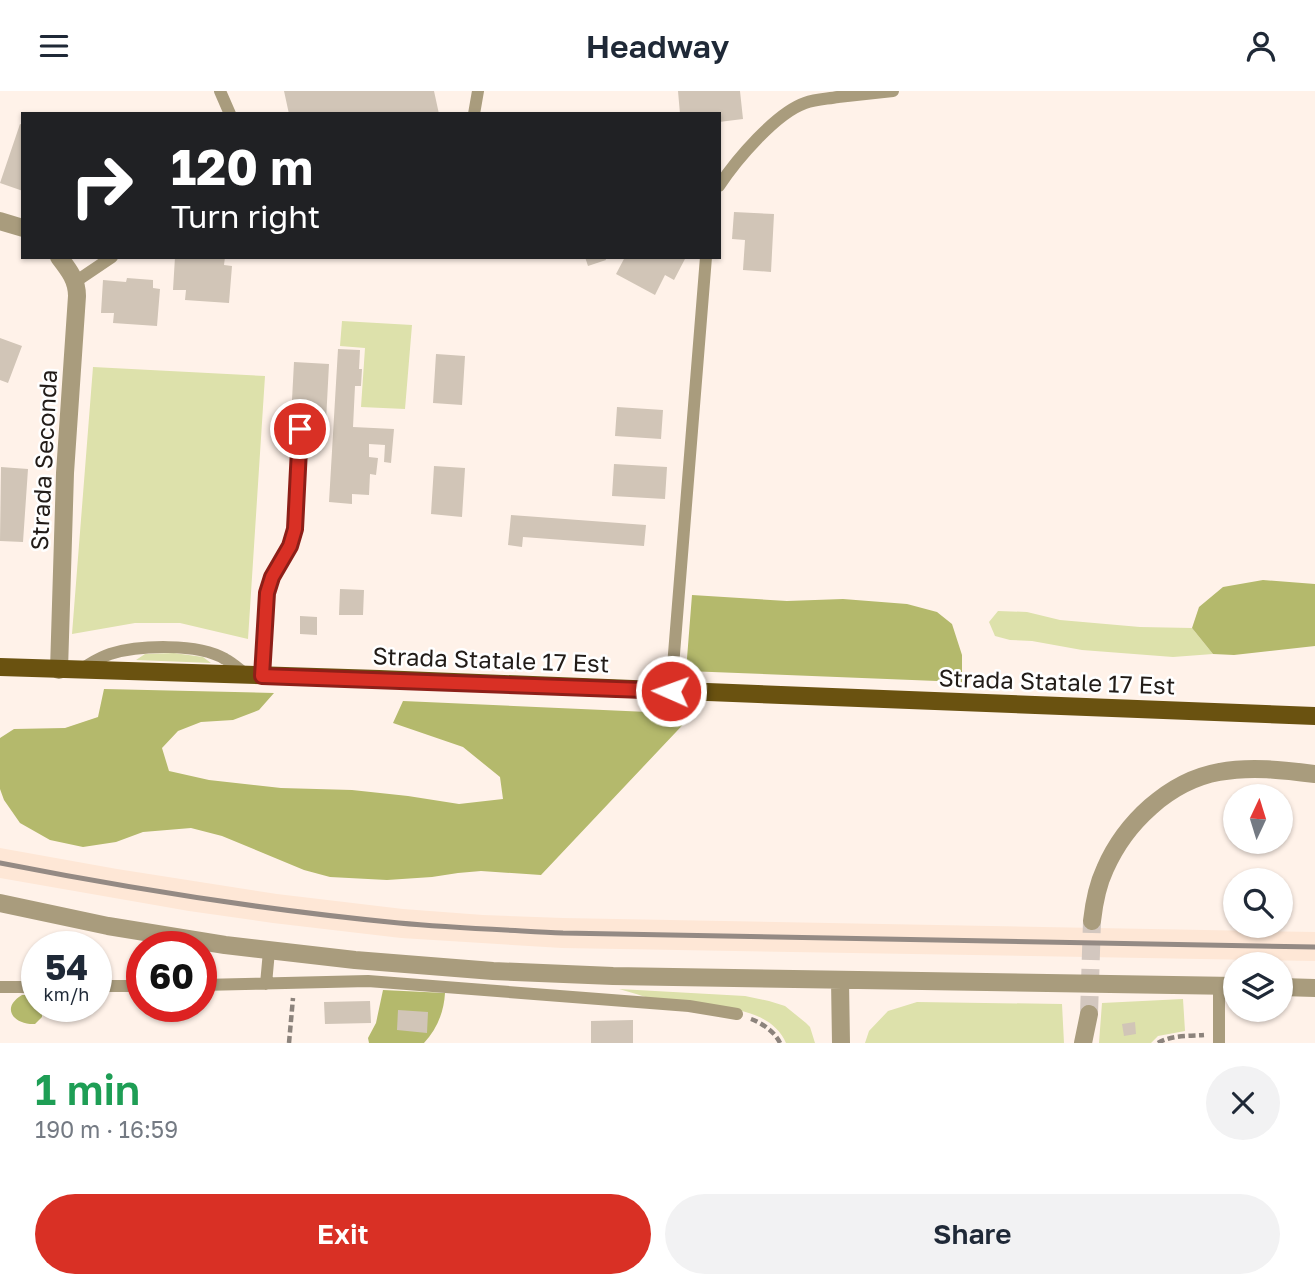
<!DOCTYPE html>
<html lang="en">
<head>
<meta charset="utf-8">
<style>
	body { margin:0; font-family:"Golos Text",sans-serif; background:#f2f2f3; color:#1f2937; height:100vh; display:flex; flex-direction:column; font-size:26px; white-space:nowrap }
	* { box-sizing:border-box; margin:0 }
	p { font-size:23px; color:#747a83 }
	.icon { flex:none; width:38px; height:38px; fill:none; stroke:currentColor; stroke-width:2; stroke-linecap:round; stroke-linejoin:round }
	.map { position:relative; height:952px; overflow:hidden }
	.side { display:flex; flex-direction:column; background:#fff; flex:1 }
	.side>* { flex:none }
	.hud { position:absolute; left:21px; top:21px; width:700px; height:147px; border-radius:0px; box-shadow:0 2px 5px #0004; background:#202124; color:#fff; overflow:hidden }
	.needle { width:46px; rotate:4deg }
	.fabs { position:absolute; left:1223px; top:693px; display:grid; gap:14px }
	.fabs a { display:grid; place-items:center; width:70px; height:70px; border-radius:50%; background:#fff; box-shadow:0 2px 5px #0004; font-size:35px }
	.speed { position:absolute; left:21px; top:840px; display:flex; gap:14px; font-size:35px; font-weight:700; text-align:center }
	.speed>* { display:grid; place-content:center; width:91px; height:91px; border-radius:50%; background:#fff; box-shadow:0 2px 5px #0004; line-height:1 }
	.speed small { font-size:18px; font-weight:400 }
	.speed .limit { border:10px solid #d22; background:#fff; color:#111 }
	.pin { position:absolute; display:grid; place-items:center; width:60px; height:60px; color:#fff; margin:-30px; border:4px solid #fff; border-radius:50%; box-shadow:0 2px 7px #0007 }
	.me { position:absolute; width:77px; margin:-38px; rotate:272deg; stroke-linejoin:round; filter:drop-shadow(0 0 5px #0008) }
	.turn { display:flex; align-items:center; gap:24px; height:147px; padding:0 35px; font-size:32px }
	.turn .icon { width:91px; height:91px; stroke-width:2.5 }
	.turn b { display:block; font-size:49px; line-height:60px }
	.round { display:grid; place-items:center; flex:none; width:74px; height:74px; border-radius:37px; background:#f2f2f3 }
	.overview { display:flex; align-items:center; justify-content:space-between; height:119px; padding:0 35px }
	h1 { font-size:42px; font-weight:600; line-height:52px; color:#1e9e55 }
	.button { display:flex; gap:14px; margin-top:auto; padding:14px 35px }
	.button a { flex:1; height:80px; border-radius:42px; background:#d93025; color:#fff; font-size:28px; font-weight:600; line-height:80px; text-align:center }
	.button a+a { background:#f2f2f3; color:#1f2937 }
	header { display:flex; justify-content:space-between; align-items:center; height:91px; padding:0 35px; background:#fff; font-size:32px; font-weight:600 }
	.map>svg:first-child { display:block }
	.built { fill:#fee7d6 }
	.green { fill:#dde1ab }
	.forest { fill:#b4b96c }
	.building { fill:#d1c5b7 }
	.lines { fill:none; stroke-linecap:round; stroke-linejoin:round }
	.minor-tunnel { stroke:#d3c7bf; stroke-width:18; stroke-dasharray:18 9; stroke-linecap:butt }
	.path { stroke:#8c837c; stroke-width:4.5; stroke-dasharray:7 3.5; stroke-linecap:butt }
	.service { stroke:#a99c7d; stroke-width:12 }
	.minor { stroke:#a99c7d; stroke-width:18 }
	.primary { stroke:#6a5210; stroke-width:18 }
	.rail { stroke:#948a84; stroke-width:5 }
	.route-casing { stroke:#8d1f18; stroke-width:18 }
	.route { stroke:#d93025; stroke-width:12 }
	.labels { text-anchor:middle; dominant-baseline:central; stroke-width:5; stroke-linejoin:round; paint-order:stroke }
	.street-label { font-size:24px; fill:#221c18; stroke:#fff }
</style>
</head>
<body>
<header><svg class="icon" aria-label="menu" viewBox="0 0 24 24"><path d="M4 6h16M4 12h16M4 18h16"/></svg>Headway<svg class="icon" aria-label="person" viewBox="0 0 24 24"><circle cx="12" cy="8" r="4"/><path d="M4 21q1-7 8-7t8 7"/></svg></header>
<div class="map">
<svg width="1315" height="952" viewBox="0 0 1315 952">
	<rect width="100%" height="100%" fill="#fff2e9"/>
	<!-- built -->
	<path class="built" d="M0,757L117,778L277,803L403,818L483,824L563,827L1315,841V870L562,857L401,847L273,832L189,820L0,787Z"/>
	<!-- green -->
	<path class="green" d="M342,230L412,234L405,318L361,316L365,257L340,255Z
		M93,276L265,285L248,548L180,532H135L72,543Z
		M998,520L1027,521L1060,529L1140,536L1192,537L1213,563L1173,566L1082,559L1032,550L1010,549L995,545L989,531Z
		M174,562L203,566L211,572L136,569L145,563Z
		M619,898L745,905L769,910L785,915L806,932L810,936L815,952H786C768,911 704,916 667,911C651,909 635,902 619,898Z
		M1183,908L1185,940L1158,945L1151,952H1099L1102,912Z
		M917,911L1062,913L1064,952H865L869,940L888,920Z"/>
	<!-- forest -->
	<path class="forest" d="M1263,489L1315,493V555L1234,564L1213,563L1192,537L1199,516L1223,496Z
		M692,504L787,510L843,508L907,513L937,521L952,533L962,564V591L686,580Z
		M104,598L274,602L259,619L233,629L201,631L178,640L162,657L169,680L209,689L281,697L352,699L408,705L459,713L503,708L500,686L463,656L393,632L403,610L693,623L541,784L481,780L458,782L432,786L387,789L330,786L304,779L222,745L191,737L143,741L116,751L83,756L50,749L20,732L4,709L0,698V647L14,638L65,637L98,626Z
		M383,899L445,902C444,921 437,938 424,952H369L368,947L376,932Z
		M22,904H37V915H42V926L35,933C14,934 0,917 22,904Z"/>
	<!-- building -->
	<path class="building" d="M284,0H434L439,23H289Z
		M678,0H740L743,28L719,31V23H680Z
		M20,33L23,34V100L0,92Z
		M734,121L774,123L771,181L743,179L745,149L732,148Z
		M175,166L198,168V166H225L224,174L232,175L229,212L185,209L186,199H173Z
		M585,166H605L606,169L588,175Z
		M625,166H686L674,189L665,184L655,204L616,183Z
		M127,187L153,189V197L160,198L157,235L113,232L114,222H101L103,189L126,191Z
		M0,247L22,255L8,292L0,289Z
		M338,258L360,259L359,278H362L361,295H355L353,336L394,338L391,372L384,371L385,354L369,353V366L378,367L376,384L370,383L369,404L352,403V413L329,411Z
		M436,263L465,265L462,314L433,312Z
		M294,271L329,273L326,330L291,328Z
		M617,316L663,319L661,348L615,345Z
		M614,373L667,376L665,408L612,405Z
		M434,375L465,377L462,426L431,423Z
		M1,376L28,378L23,451L0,450Z
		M511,424L646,434L644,455L523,446L522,456L508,454Z
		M340,498L364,499L363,524H339Z
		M300,525L317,526V544L300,543Z
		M370,910L371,932L325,933L324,911Z
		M398,919L428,921L427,942L397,939Z
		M633,929V952H591V930Z
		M1135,931L1136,943L1124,945L1122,933Z"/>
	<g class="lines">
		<!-- minor-tunnel -->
		<path class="minor-tunnel" d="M1089,923L1092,830"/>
		<!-- path -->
		<path class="path" d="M751,928C762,932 775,941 780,952
			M289,952L293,907
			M1158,952C1171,944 1189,945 1204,944"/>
		<!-- service -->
		<path class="service" d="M220,0L230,23
			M474,23L478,0
			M719,95C736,69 776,22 805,12C816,8 827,8 838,6C856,4 874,2 893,0
			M75,191L112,166
			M81,578C90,573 100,566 110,563C139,554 198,552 225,568C233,572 240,579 247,584
			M262,585L265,514L268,496L272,486L290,455L295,437L300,338
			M671,600L706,166
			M266,893L269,860
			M201,894L368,890L689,915L737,923
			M96,895H142
			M1219,895V952
			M0,896H37"/>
		<!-- minor -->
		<path class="minor" d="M0,130L23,137
			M59,166C69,179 77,189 77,205L65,382L59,579
			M0,812L108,835L225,854L355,869L493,880L613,885L1236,895
			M1092,830C1094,812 1097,795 1105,778C1125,732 1169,690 1219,681C1251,675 1283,679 1315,683
			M840,889L841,952
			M1281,896L1315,897
			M1083,952L1089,923"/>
		<!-- primary -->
		<path class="primary" d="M0,576L379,588L1315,625"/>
		<!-- rail -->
		<path class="rail" d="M0,772C132,798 265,819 399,832C453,837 508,839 563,842L1315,856"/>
	</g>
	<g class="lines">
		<defs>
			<path id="route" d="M300,338L295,438L290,455L272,486L267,502L262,585L671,600"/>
		</defs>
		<!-- route casing -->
		<use href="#route" class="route-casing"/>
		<!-- route -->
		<use href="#route" class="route"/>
	</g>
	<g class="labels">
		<!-- street labels -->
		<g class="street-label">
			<text transform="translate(43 369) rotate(-87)">Strada Seconda</text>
			<text transform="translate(491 568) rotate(2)">Strada Statale 17 Est</text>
			<text transform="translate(1057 590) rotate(2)">Strada Statale 17 Est</text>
		</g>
	</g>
</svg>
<div class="fabs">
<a><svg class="needle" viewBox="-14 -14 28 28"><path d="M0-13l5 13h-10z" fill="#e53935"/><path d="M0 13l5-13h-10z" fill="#747a83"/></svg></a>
<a><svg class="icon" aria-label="search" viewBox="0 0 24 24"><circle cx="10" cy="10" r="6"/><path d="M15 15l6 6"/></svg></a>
<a><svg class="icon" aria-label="layers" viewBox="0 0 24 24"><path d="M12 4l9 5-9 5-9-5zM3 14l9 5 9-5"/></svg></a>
</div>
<div class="speed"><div>54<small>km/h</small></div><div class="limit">60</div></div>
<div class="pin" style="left:300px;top:338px;background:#d93025"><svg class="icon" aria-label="arrive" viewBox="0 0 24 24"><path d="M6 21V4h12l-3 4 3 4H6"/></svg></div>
<svg class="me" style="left:671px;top:600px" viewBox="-20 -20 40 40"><circle r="17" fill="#d93025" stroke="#fff" stroke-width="3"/><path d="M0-11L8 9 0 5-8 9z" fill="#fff"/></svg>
<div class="hud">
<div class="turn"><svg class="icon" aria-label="right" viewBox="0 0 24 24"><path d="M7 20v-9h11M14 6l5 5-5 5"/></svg><div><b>120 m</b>Turn right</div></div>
</div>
</div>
<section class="side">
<div class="overview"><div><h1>1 min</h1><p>190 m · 16:59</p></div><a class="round"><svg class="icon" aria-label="close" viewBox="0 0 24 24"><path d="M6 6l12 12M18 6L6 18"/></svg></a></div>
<div class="button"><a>Exit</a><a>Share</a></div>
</section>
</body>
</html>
